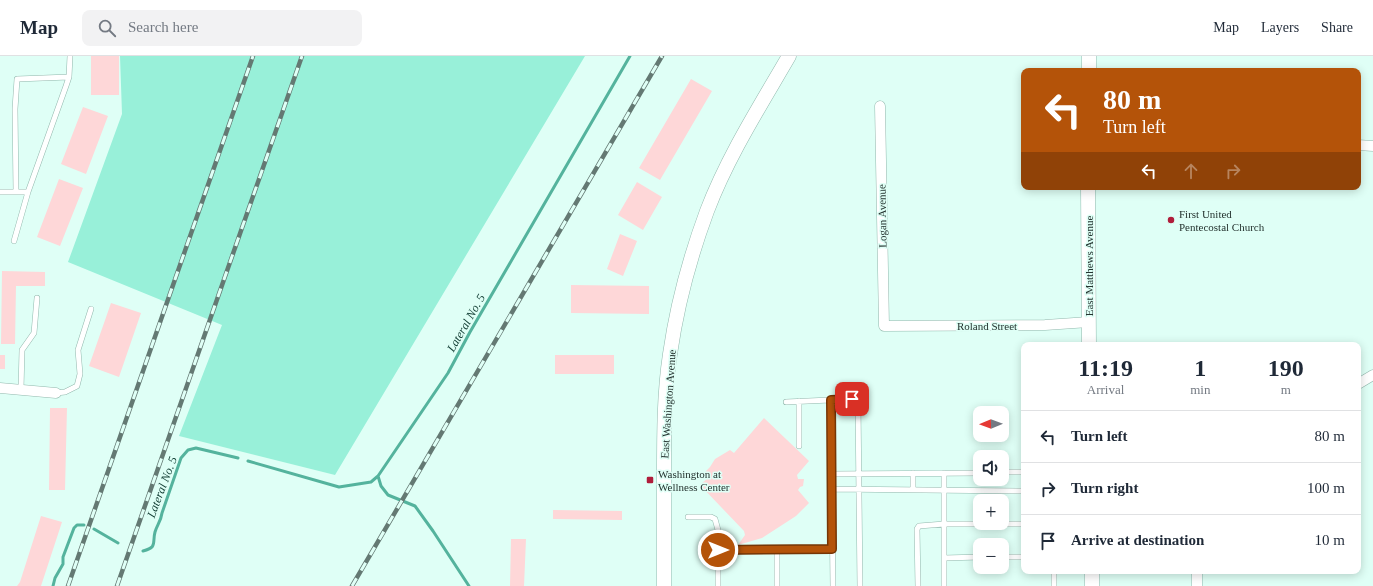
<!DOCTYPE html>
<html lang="en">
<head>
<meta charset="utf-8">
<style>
	body { margin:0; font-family:Georgia,serif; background:#f2f2f3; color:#1f2937; height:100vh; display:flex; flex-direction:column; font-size:15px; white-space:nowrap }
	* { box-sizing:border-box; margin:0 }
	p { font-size:13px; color:#747a83 }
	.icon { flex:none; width:22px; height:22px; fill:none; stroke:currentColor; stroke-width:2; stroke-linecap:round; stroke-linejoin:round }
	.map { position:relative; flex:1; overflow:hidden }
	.details { position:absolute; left:1021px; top:286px; width:340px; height:232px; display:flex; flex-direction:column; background:#fff; border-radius:8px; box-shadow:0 2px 10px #0003 }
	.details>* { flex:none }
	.top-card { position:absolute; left:1021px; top:12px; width:340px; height:122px; border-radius:8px; box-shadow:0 2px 10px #0003; background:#b45309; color:#fff; overflow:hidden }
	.needle { width:26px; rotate:269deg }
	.buttons { position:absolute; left:973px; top:350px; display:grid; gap:8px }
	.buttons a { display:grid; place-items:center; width:36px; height:36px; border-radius:8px; background:#fff; box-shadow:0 2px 10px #0003; font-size:20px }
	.pin { position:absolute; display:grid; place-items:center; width:34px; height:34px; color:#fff; margin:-17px; border-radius:8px; box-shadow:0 2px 6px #0006 }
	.me { position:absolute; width:44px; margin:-22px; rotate:90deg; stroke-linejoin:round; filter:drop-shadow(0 0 3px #0008) }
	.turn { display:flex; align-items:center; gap:14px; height:84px; padding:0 16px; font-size:18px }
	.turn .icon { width:52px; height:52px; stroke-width:2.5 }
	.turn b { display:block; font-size:28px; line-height:34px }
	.lanes { display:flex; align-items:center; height:38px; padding:0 16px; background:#0003; justify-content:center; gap:20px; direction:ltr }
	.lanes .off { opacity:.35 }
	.eta { display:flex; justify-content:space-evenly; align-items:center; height:68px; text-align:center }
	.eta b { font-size:24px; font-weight:600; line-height:28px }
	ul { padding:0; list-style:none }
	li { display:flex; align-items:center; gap:12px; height:52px; padding:0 16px; border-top:1px solid #e0e1e3 }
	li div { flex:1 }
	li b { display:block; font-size:15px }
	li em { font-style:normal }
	header { display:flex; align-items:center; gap:24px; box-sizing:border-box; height:56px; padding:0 20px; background:#fff; border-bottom:1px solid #e0e1e3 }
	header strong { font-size:19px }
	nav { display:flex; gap:22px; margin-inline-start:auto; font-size:14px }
	.search { width:280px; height:36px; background:#f2f2f3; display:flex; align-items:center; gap:10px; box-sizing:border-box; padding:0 14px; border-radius:8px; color:#747a83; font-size:15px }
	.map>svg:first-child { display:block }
	.green { fill:#98f0d9 }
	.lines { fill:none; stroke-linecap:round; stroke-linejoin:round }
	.stream { stroke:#54b39d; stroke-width:3 }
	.building { fill:#fed7d8 }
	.lane-casing { stroke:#92b8ad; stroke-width:6 }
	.street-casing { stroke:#92b8ad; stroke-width:11 }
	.secondary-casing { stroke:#92b8ad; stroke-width:15 }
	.lane { stroke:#fff; stroke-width:5 }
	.street { stroke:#fff; stroke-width:10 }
	.secondary { stroke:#fff; stroke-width:14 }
	.rail-casing { stroke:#647973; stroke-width:4.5 }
	.rail { stroke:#dffff6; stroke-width:3; stroke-dasharray:9; stroke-linecap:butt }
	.route-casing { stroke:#753606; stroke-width:10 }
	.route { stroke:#b45309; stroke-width:7 }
	.poi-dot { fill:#b01d3b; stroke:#dffff6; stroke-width:1.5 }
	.labels { text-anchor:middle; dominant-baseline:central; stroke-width:3; stroke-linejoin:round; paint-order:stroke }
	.poi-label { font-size:11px; fill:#253430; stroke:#dffff6; text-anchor:start }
	.street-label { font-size:11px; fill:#253430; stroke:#dffff6 }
	.water-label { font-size:12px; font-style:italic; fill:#123e34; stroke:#dffff6 }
</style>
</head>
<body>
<header>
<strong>Map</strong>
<div class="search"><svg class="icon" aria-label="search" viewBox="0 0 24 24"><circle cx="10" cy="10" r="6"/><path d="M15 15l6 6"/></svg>Search here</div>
<nav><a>Map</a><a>Layers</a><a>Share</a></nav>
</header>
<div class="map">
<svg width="1373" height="530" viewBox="0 0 1373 530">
	<rect width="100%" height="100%" fill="#dffff6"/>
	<!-- green -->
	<path class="green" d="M120,0H585L335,419L179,380L222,269L68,206L122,58Z"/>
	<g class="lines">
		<!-- stream -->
		<path class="stream" d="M248,405L339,431L371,426L378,420L448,317L470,276L630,0
			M378,420L381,430L388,439L415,450L433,475L469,530
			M94,473L118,487
			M143,495C158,491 152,487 155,476C157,469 161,465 162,457L181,402L188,394L196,392L238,402
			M53,530L55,522L63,508V501L74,472L77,469H84"/>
	</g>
	<!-- building -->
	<path class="building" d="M91,0H119V39H91Z
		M691,23L712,35L660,124L639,112Z
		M83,51L108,60L86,118L61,108Z
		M59,123L83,132L60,190L37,181Z
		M637,126L662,141L643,174L618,159Z
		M620,178L637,185L623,220L607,213Z
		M2,215L45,216V230H16L15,288H1Z
		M571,229L649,230V258L571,257Z
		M111,247L141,257L119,321L89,310Z
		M0,299H5V313H0Z
		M555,299H614V318H555Z
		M50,352H67L65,434H49Z
		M764,362L809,405L797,419L798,423H804L803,430L800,431L798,434L809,447L796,460L762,482L738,489L745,479L744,475L700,429L709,421L705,416L710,411L715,403L730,394L734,397Z
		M553,454L622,455V464L553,463Z
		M41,460L62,466L41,530H17L20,526Z
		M511,483H526L524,530H510Z"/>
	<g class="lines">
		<defs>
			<path id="lane" d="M0,136H28L66,30L69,21L70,0
				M16,136L15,53L17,23L69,21
				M14,185L28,136
				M21,333L22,294L34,277L37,242
				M56,337L65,336L77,330L80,318L78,294L91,253
				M831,344L833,530
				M799,345V390
				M786,346L852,343L856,344L858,348L860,530
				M1002,416H1024
				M913,417V434
				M944,417V530
				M831,418L980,417
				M831,433L1024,435
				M688,461H711L715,463L718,474V530
				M777,493V530
				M718,494L832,493
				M1002,501H1024
				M944,502L980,501
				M1054,515V530
				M918,530L917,473L919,470L944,468H1024"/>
			<path id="street" d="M880,50L884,270L1045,269L1089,266
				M1358,89L1373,90
				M1358,328L1373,319
				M0,332L56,337
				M1197,530V515"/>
			<path id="secondary" d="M1089,15V0
				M1088,131L1089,289
				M1092,515V530
				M664,530C664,493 664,455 664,418C664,378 664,337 670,298C677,249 690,201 707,155C728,100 760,50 789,0"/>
		</defs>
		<!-- lane casing -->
		<use href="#lane" class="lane-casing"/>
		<!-- street casing -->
		<use href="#street" class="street-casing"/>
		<!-- secondary casing -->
		<use href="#secondary" class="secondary-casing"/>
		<!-- lane -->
		<use href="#lane" class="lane"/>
		<!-- street -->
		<use href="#street" class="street"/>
		<!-- secondary -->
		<use href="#secondary" class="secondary"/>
		<defs>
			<path id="rail" d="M68,530L253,0
				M117,530L302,0
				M352,530L662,0"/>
		</defs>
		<!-- rail casing -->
		<use href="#rail" class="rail-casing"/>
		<!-- rail -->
		<use href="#rail" class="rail"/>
	</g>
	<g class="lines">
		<defs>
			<path id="route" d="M718,494L832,493L831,344L852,343"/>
		</defs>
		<!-- route casing -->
		<use href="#route" class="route-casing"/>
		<!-- route -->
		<use href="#route" class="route"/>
	</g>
	<!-- markers -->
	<g class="poi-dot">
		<circle cx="1171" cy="164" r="4"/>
		<rect x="646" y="420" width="8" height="8" rx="2"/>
	</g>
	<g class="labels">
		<!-- poi labels -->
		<g class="poi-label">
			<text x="1179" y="158">First United<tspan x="1179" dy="13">Pentecostal Church</tspan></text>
			<text x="658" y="418">Washington at<tspan x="658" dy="13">Wellness Center</tspan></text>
		</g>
		<!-- street labels -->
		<g class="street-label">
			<text transform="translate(882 160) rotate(-91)">Logan Avenue</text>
			<text transform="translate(1089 210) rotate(-90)">East Matthews Avenue</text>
			<text x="987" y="270">Roland Street</text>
			<text transform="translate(668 348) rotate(-86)">East Washington Avenue</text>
		</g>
		<!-- water labels -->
		<g class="water-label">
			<text transform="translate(466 267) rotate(-60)">Lateral No. 5</text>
			<text transform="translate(162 431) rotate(-69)">Lateral No. 5</text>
		</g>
	</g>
</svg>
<div class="buttons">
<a><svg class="needle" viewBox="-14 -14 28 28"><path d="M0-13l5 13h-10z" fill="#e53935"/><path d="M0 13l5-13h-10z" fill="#747a83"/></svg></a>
<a><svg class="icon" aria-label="sound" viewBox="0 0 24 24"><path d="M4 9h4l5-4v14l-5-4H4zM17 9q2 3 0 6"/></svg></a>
<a>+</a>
<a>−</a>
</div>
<div class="pin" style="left:852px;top:343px;background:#d93025"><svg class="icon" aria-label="arrive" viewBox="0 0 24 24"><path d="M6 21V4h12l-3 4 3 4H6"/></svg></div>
<svg class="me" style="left:718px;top:494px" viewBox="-20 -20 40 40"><circle r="17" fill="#b45309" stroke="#fff" stroke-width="3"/><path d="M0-11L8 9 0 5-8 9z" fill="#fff"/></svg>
<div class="top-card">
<div class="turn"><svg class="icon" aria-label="left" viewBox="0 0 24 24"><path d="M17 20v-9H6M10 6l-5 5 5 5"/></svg><div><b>80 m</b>Turn left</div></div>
<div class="lanes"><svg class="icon" aria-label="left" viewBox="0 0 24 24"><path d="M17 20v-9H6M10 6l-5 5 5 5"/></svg><svg class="icon off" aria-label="ahead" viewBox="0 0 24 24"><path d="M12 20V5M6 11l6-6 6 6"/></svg><svg class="icon off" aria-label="right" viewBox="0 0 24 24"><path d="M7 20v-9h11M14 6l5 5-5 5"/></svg></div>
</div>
<section class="details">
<div class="eta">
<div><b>11:19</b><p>Arrival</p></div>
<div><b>1</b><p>min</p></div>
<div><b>190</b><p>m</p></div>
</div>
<ul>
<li><svg class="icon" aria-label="left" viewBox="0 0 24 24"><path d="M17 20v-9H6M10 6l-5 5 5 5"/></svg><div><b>Turn left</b></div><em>80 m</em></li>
<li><svg class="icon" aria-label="right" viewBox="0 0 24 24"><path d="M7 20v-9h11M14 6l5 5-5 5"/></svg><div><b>Turn right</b></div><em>100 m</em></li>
<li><svg class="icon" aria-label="arrive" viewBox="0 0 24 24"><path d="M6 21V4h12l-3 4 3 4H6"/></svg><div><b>Arrive at destination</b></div><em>10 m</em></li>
</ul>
</section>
</div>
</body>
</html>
